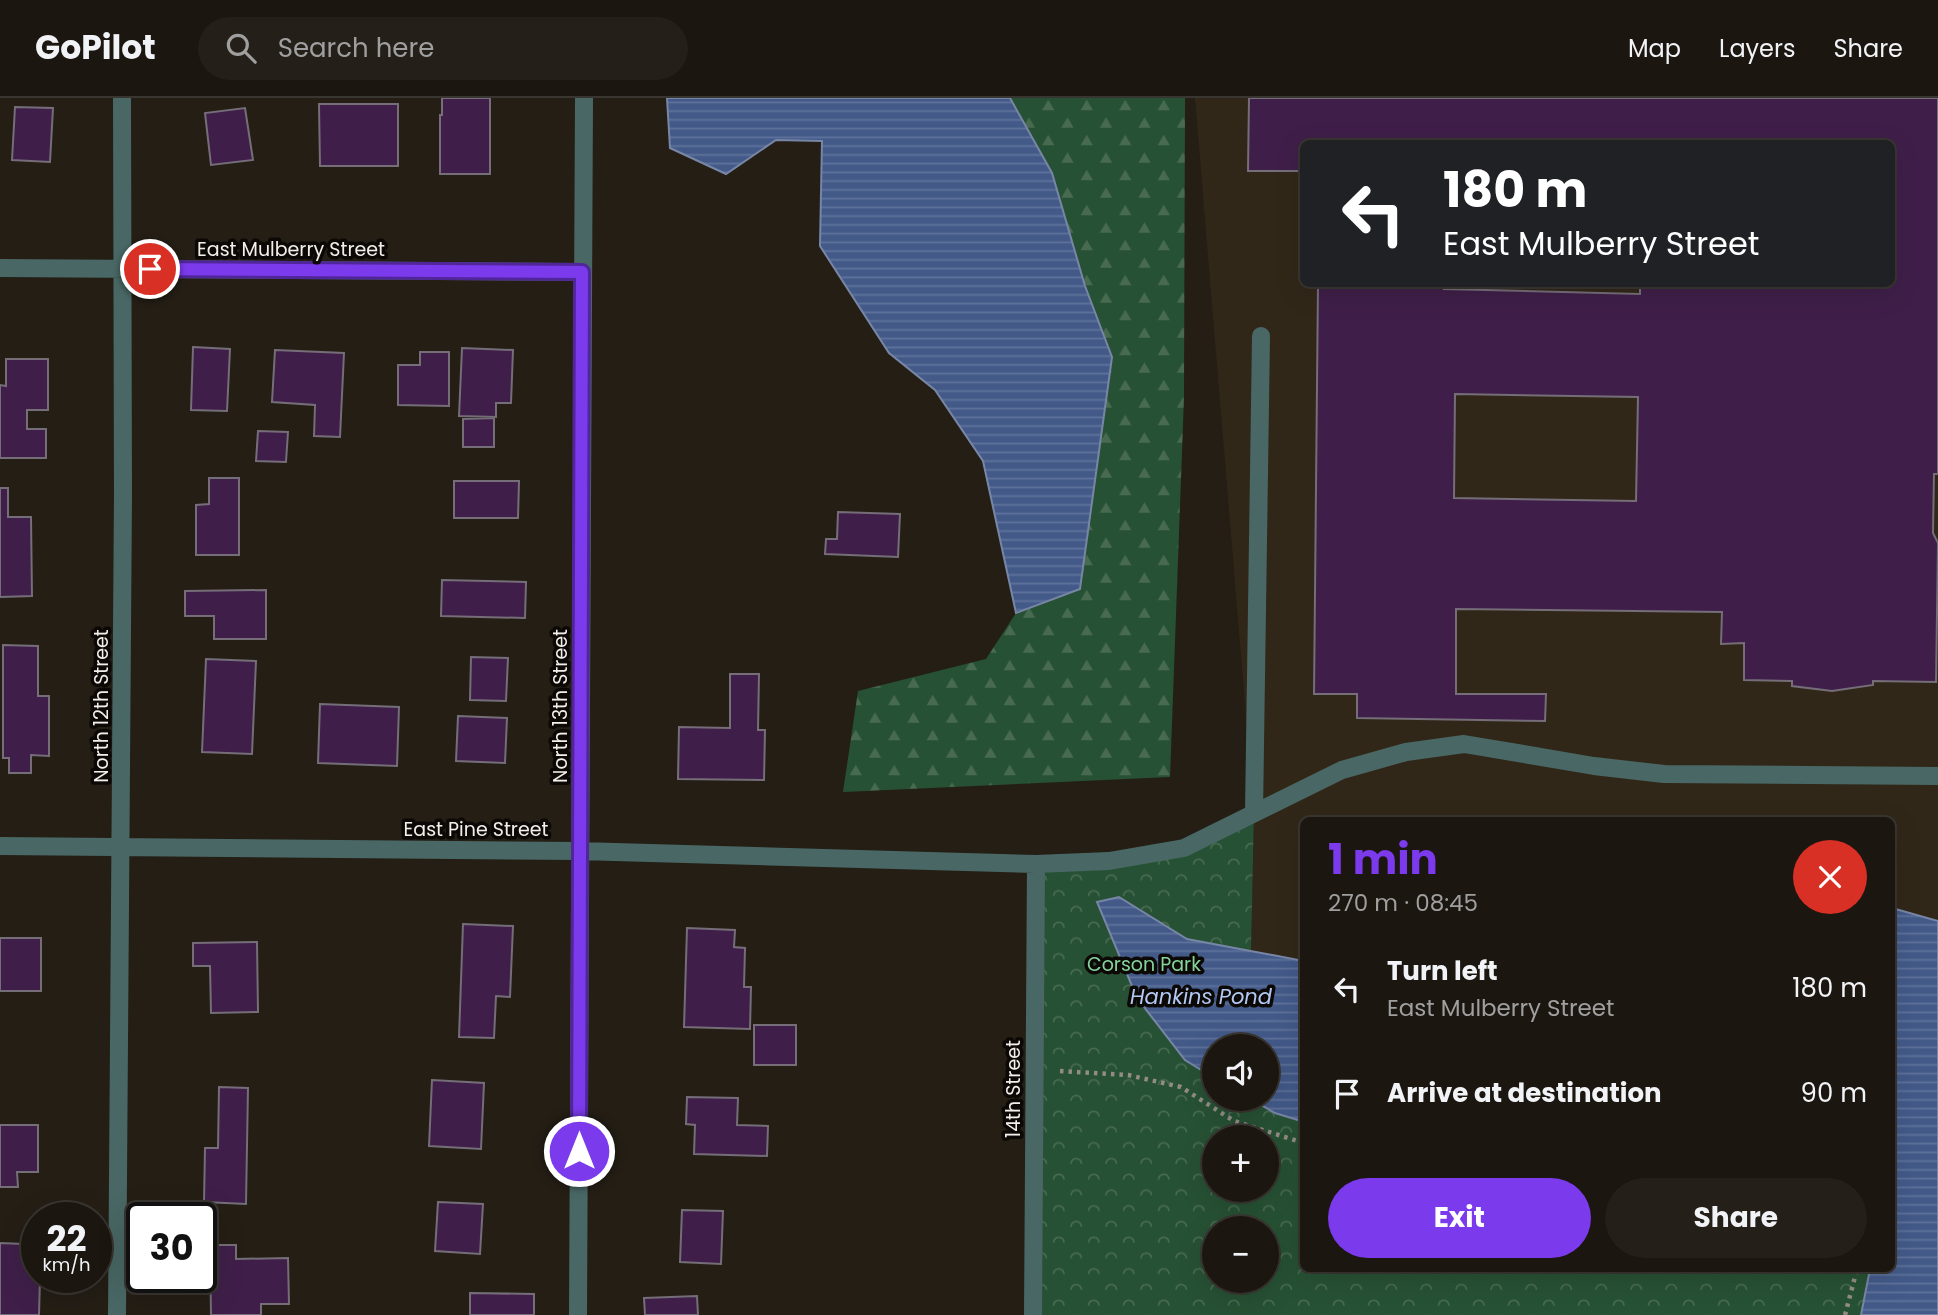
<!DOCTYPE html>
<html lang="en">
<head>
<meta charset="utf-8">
<style>
	body { margin:0; font-family:Poppins,sans-serif; background:#241f19; color:#f1f3f6; height:100vh; display:flex; flex-direction:column; font-size:26px; white-space:nowrap }
	* { box-sizing:border-box; margin:0 }
	p { font-size:23px; color:#a09f9f }
	.icon { flex:none; width:38px; height:38px; fill:none; stroke:currentColor; stroke-width:2; stroke-linecap:round; stroke-linejoin:round }
	.map { position:relative; flex:1; overflow:hidden }
	.drawer { position:absolute; left:1300px; top:719px; width:595px; height:455px; display:flex; flex-direction:column; background:#1b1610; border-radius:10px; box-shadow:0 7px 28px #0002,0 0 0 2px #393530 }
	.drawer>* { flex:none }
	.banner { position:absolute; left:1300px; top:42px; width:595px; height:147px; border-radius:10px; box-shadow:0 7px 28px #0002,0 0 0 2px #393530; background:#202124; color:#fff; overflow:hidden }
	.buttons { position:absolute; left:1202px; top:936px; display:grid; gap:14px }
	.buttons a { display:grid; place-items:center; width:77px; height:77px; border-radius:50%; background:#1b1610; box-shadow:0 7px 28px #0002,0 0 0 2px #393530; font-size:35px }
	.speed { position:absolute; left:21px; top:1104px; display:flex; gap:14px; font-size:35px; font-weight:700; text-align:center }
	.speed>* { display:grid; place-content:center; width:91px; height:91px; border-radius:50%; background:#1b1610; box-shadow:0 7px 28px #0002,0 0 0 2px #393530; line-height:1 }
	.speed small { font-size:18px; font-weight:400 }
	.speed .limit { border:4px solid #111; border-radius:10px; background:#fff; color:#111 }
	.pin { position:absolute; display:grid; place-items:center; width:60px; height:60px; color:#fff; margin:-30px; border:4px solid #fff; border-radius:50%; box-shadow:0 2px 7px #0007 }
	.me { position:absolute; width:77px; margin:-38px; rotate:0deg; stroke-linejoin:round; filter:drop-shadow(0 0 5px #0008) }
	.turn { display:flex; align-items:center; gap:24px; height:147px; padding:0 28px; font-size:32px }
	.turn .icon { width:91px; height:91px; stroke-width:2.5 }
	.turn b { display:block; font-size:49px; line-height:60px }
	.round { display:grid; place-items:center; flex:none; width:74px; height:74px; border-radius:37px; background:#241f19 }
	.summary { display:flex; align-items:center; justify-content:space-between; height:119px; padding:0 28px }
	h1 { font-size:42px; font-weight:700; line-height:52px; color:#7c3aed }
	.button { display:flex; gap:14px; margin-top:auto; padding:14px 28px }
	.button a { flex:1; height:80px; border-radius:42px; background:#7c3aed; color:#fff; font-size:28px; font-weight:700; line-height:80px; text-align:center }
	.button a+a { background:#241f19; color:#f1f3f6 }
	ul { padding:0; list-style:none }
	li { display:flex; align-items:center; gap:21px; height:105px; padding:0 28px }
	li div { flex:1 }
	li b { display:block; font-size:26px }
	li em { font-style:normal }
	header { display:flex; align-items:center; gap:42px; box-sizing:border-box; height:98px; padding:0 35px; background:#1b1610; border-bottom:2px solid #393530 }
	header strong { font-size:33px }
	nav { display:flex; gap:38px; margin-inline-start:auto; font-size:24px }
	.search { width:490px; height:63px; background:#241f19; display:flex; align-items:center; gap:18px; box-sizing:border-box; padding:0 24px; border-radius:38px; color:#a09f9f; font-size:26px }
	.map>svg:first-child { display:block }
	.built { fill:#312719; fill-rule:evenodd }
	.forest { fill:url(#forest-firs) }
	.park { fill:url(#park-crowns); fill-rule:evenodd }
	.water { fill:url(#water-rules); stroke:#7886a6; stroke-width:2 }
	.building { fill:#3f1f49; stroke:#756d78; stroke-width:2; fill-rule:evenodd }
	.lines { fill:none; stroke-linecap:round; stroke-linejoin:round }
	.path { stroke:#928c85; stroke-width:4.5; stroke-dasharray:3.5 5; stroke-linecap:butt }
	.minor { stroke:#496865; stroke-width:18 }
	.route-casing { stroke:#51269a; stroke-width:18 }
	.route { stroke:#7c3aed; stroke-width:12 }
	.labels { text-anchor:middle; dominant-baseline:central; stroke-width:7; stroke-linejoin:round; paint-order:stroke }
	.street-label { font-size:19px; fill:#f3eee9; stroke:#0b0805 }
	.park-label { font-size:19px; fill:#85d49b; stroke:#0b0805 }
	.water-label { font-size:21px; font-style:italic; fill:#b2c9f5; stroke:#0b0805 }
</style>
</head>
<body>
<header>
<strong>GoPilot</strong>
<div class="search"><svg class="icon" aria-label="search" viewBox="0 0 24 24"><circle cx="10" cy="10" r="6"/><path d="M15 15l6 6"/></svg>Search here</div>
<nav><a>Map</a><a>Layers</a><a>Share</a></nav>
</header>
<div class="map">
<svg width="1938" height="1217" viewBox="0 0 1938 1217">
	<defs>
		<pattern id="forest-firs" width="22" height="20" patternUnits="userSpaceOnUse" patternTransform="scale(1.75)"><rect width="22" height="20" fill="#275134"/><path d="M5 1l3.5 6h-7zM16 11l3.5 6h-7z" fill="#476a51"/></pattern>
		<pattern id="park-crowns" width="20" height="18" patternUnits="userSpaceOnUse" patternTransform="scale(1.75)"><rect width="20" height="18" fill="#275134"/><path d="M2 6a3 3 0 1 1 6 0M12 15a3 3 0 1 1 6 0" fill="none" stroke="#476a51"/></pattern>
		<pattern id="water-rules" width="6" height="5" patternUnits="userSpaceOnUse" patternTransform="scale(1.75)"><rect width="6" height="5" fill="#435a89"/><path d="M0 2.5h6" fill="none" stroke="#5f729a"/></pattern>
	</defs>
	<rect width="100%" height="100%" fill="#241e15"/>
	<!-- built -->
	<path class="built" d="M1195,0H1938V823L1892,810V723H1304V863L1251,854L1254,715ZM1304,46H1892V186H1304Z"/>
	<!-- forest -->
	<path class="forest" d="M1010,0H1185L1184,299L1170,679L843,694L858,593L986,561L1016,515L1080,491L1112,259L1085,188L1052,75Z"/>
	<!-- park -->
	<path class="park" d="M1254,715L1251,854L1304,863V1171H1892V810L1938,823V1217H1033L1036,766L1184,750ZM1214,948H1267V1001H1214ZM1214,1040H1267V1092H1214ZM1214,1130H1267V1183H1214Z"/>
	<!-- water -->
	<path class="water" d="M667,0H1010L1052,75L1085,188L1112,259L1080,491L1016,515L983,363L935,292L889,255L820,148L822,43L776,42L726,76L670,50Z
		M1119,799L1187,841L1304,863V1024L1275,1015L1251,1001H1267V948H1214V980L1185,962L1137,900L1097,804Z
		M1892,810L1938,823V1217H1861L1870,1171H1892Z"/>
	<!-- building -->
	<path class="building" d="M442,0H490V76H440V17H442Z
		M1249,0H1938V376H1934L1933,435L1938,445L1936,584L1873,583V587L1832,593L1792,588V583L1744,582V545L1721,546L1722,514L1456,511V596H1546L1545,623L1357,620V596H1314L1318,186H1445L1444,191L1640,196V186H1892V46H1304V73H1248ZM1455,296L1638,299L1636,403L1454,400Z
		M319,6H398V68H320Z
		M15,9L53,10L50,64L12,62Z
		M245,10L253,62L211,67L205,15Z
		M193,249L230,251L227,313L191,312Z
		M462,250L513,252L511,305H496V319L459,318Z
		M275,252L344,255L340,339L314,338L315,307L272,304Z
		M420,254H449V308L398,307V267H420Z
		M6,261H48V312H27V331H46V360H0V287L6,288Z
		M494,320V349H463V321Z
		M258,333L288,334L286,364L256,363Z
		M209,380H239V457H196V407L209,406Z
		M454,383H519L518,420H454Z
		M0,390H8V419H31L32,498L0,499Z
		M838,414L900,416L898,459L825,456L826,441H837Z
		M442,482L526,484L525,520L441,518Z
		M266,492V541H214V518H185V493Z
		M3,547L38,548V598H49V658L31,657V675H9V660H3Z
		M471,559L508,560L506,603L470,602Z
		M206,561L256,563L252,656L202,654Z
		M730,576H759L758,632H765L764,682L678,681L679,629L730,630Z
		M320,606L399,609L397,668L318,665Z
		M458,618L507,620L505,665L456,663Z
		M463,826L513,828L510,899L496,898L494,940L459,939Z
		M687,830L735,832L734,849L745,850L744,889H751L750,931L684,929Z
		M0,840H41V893H0Z
		M257,844L258,914L211,915L210,868H193V845Z
		M754,927H796V967H754Z
		M432,982L484,985L481,1051L429,1048Z
		M219,989L248,990L246,1106L204,1104L205,1050H218Z
		M687,999L738,1000L737,1027L768,1028L767,1058L694,1056L695,1027L686,1026Z
		M0,1027H38V1074H17L18,1089H0Z
		M438,1104L483,1106L480,1156L435,1153Z
		M682,1112L723,1113L721,1166L680,1164Z
		M0,1145L24,1146V1166L37,1167V1180H40L39,1217H0Z
		M210,1147H236V1161L288,1160L289,1206H261V1217H211Z
		M470,1195L534,1196V1217H470Z
		M697,1198L698,1217H645L644,1200Z"/>
	<g class="lines">
		<!-- path -->
		<path class="path" d="M1060,973L1128,977L1181,989L1234,1023L1304,1045
			M1845,1217L1857,1171"/>
		<!-- minor -->
		<path class="minor" d="M0,170L582,174
			M1254,715L1261,238
			M0,748L580,753L1036,766L1109,763L1184,750L1342,672L1406,654L1464,646L1594,668L1664,676L1938,678
			M117,1217L123,395L122,0
			M578,1217L584,0
			M1033,1217L1036,766"/>
	</g>
	<g class="lines">
		<defs>
			<path id="route" d="M150,171L582,174L579,1053"/>
		</defs>
		<!-- route casing -->
		<use href="#route" class="route-casing"/>
		<!-- route -->
		<use href="#route" class="route"/>
	</g>
	<g class="labels">
		<!-- street labels -->
		<g class="street-label">
			<text x="291" y="151">East Mulberry Street</text>
			<text transform="translate(101 608) rotate(-90)">North 12th Street</text>
			<text transform="translate(560 608) rotate(-90)">North 13th Street</text>
			<text x="476" y="731">East Pine Street</text>
			<text transform="translate(1013 991) rotate(-90)">14th Street</text>
		</g>
		<!-- park labels -->
		<g class="park-label">
			<text x="1144" y="866">Corson Park</text>
		</g>
		<!-- water labels -->
		<g class="water-label">
			<text x="1201" y="898">Hankins Pond</text>
		</g>
	</g>
</svg>
<div class="buttons">
<a><svg class="icon" aria-label="sound" viewBox="0 0 24 24"><path d="M4 9h4l5-4v14l-5-4H4zM17 9q2 3 0 6"/></svg></a>
<a>+</a>
<a>−</a>
</div>
<div class="speed"><div>22<small>km/h</small></div><div class="limit">30</div></div>
<div class="pin" style="left:150px;top:171px;background:#d93025"><svg class="icon" aria-label="arrive" viewBox="0 0 24 24"><path d="M6 21V4h12l-3 4 3 4H6"/></svg></div>
<svg class="me" style="left:579px;top:1053px" viewBox="-20 -20 40 40"><circle r="17" fill="#7c3aed" stroke="#fff" stroke-width="3"/><path d="M0-11L8 9 0 5-8 9z" fill="#fff"/></svg>
<div class="banner">
<div class="turn"><svg class="icon" aria-label="left" viewBox="0 0 24 24"><path d="M17 20v-9H6M10 6l-5 5 5 5"/></svg><div><b>180 m</b>East Mulberry Street</div></div>
</div>
<section class="drawer">
<div class="summary"><div><h1>1 min</h1><p>270 m · 08:45</p></div><a class="round" style="background:#d93025;color:#fff"><svg class="icon" aria-label="close" viewBox="0 0 24 24"><path d="M6 6l12 12M18 6L6 18"/></svg></a></div>
<ul>
<li><svg class="icon" aria-label="left" viewBox="0 0 24 24"><path d="M17 20v-9H6M10 6l-5 5 5 5"/></svg><div><b>Turn left</b><p>East Mulberry Street</p></div><em>180 m</em></li>
<li><svg class="icon" aria-label="arrive" viewBox="0 0 24 24"><path d="M6 21V4h12l-3 4 3 4H6"/></svg><div><b>Arrive at destination</b></div><em>90 m</em></li>
</ul>
<div class="button"><a>Exit</a><a>Share</a></div>
</section>
</div>
</body>
</html>
